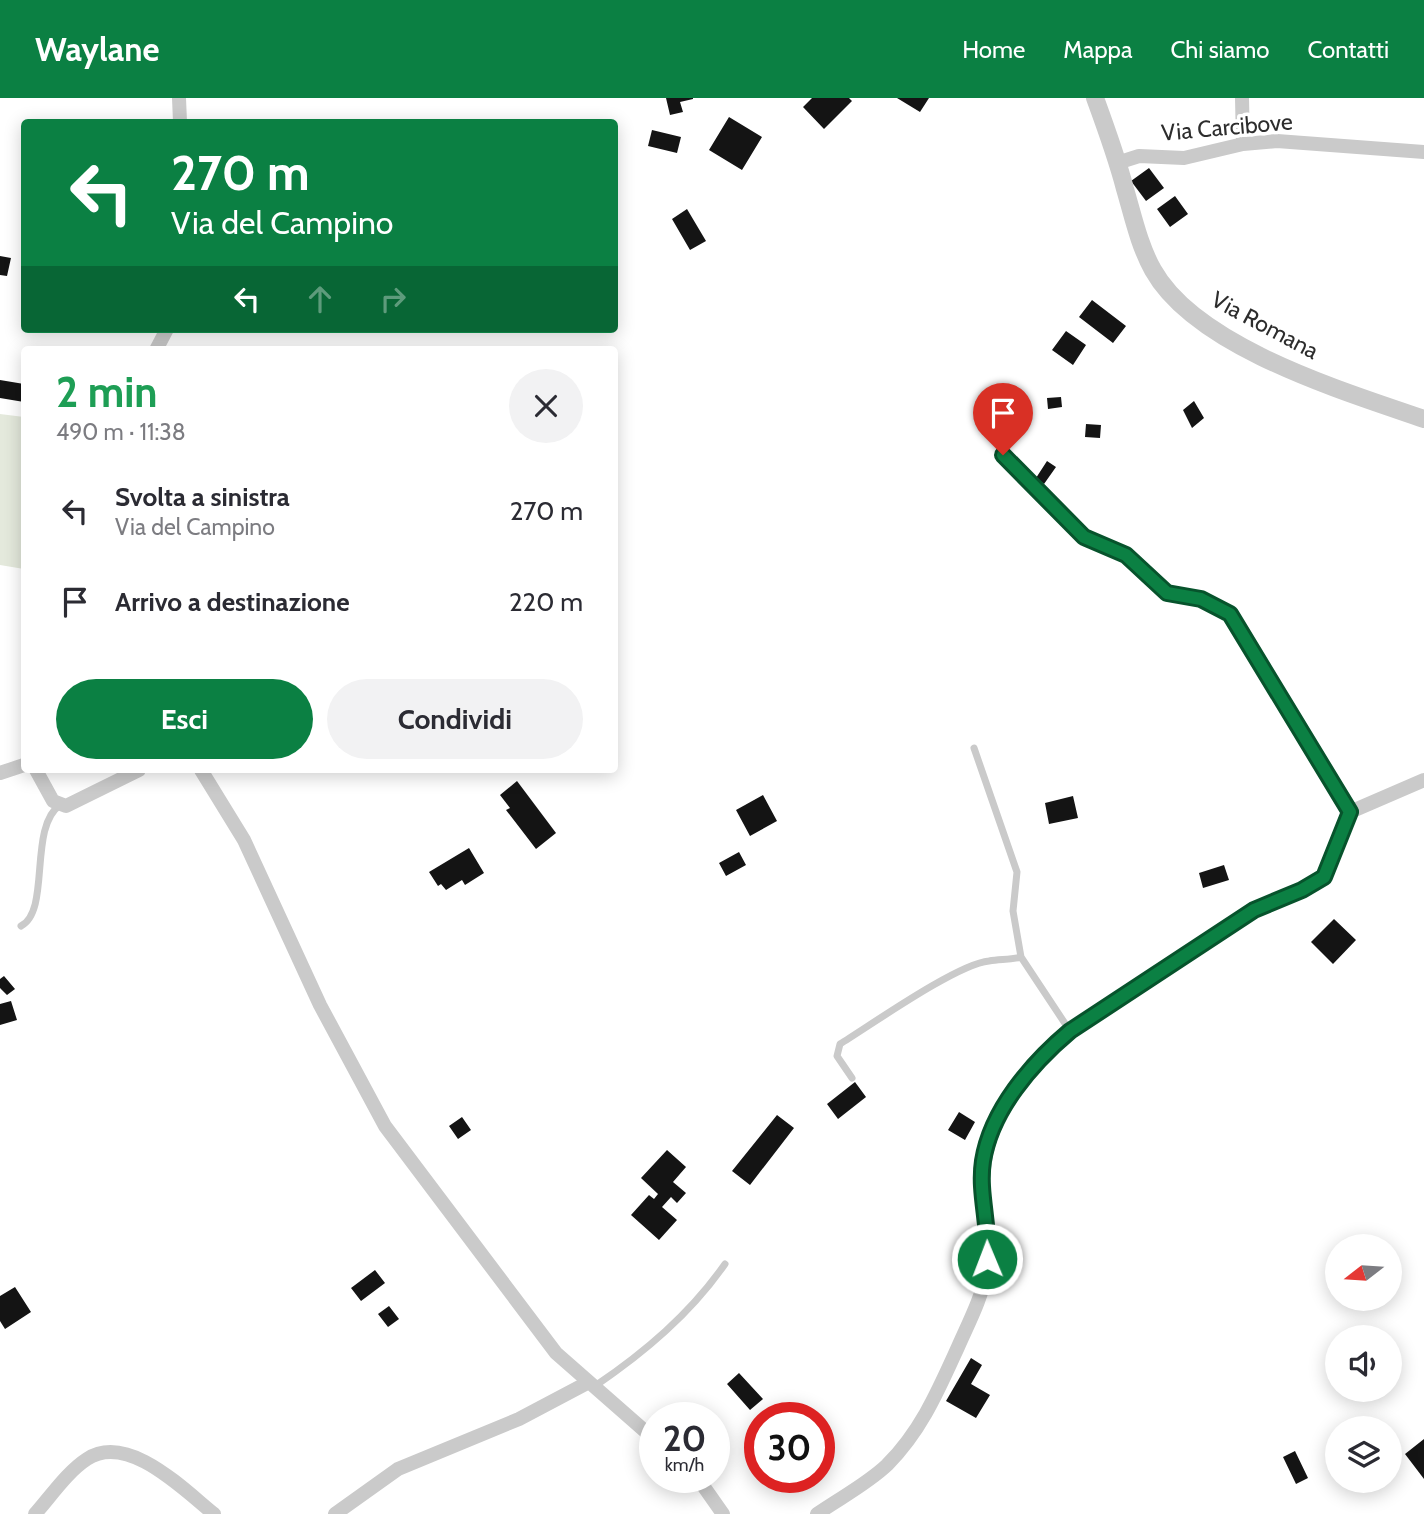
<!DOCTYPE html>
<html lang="it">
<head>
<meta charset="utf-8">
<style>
	body { margin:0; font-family:Cabin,sans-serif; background:#f2f2f3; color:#2b2b33; height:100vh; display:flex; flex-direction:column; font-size:26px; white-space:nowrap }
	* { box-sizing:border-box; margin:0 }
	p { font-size:23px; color:#7c7c81 }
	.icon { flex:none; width:38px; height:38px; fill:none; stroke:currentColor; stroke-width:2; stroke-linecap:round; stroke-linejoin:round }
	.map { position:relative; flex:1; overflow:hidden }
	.panel { position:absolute; left:21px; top:248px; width:597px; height:427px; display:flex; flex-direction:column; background:#fff; border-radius:7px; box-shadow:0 4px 18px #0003 }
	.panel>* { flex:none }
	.banner { position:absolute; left:21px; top:21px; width:597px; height:214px; border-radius:7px; box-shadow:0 4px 18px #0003; background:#0b8043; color:#fff; overflow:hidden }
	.needle { width:46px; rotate:253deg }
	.tools { position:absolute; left:1325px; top:1136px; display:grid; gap:14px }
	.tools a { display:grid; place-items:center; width:77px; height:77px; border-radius:50%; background:#fff; box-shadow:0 4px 18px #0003; font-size:35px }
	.speed { position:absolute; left:639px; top:1304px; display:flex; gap:14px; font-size:35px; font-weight:700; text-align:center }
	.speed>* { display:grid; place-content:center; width:91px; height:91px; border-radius:50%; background:#fff; box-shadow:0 4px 18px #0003; line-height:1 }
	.speed small { font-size:18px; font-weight:400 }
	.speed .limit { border:10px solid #d22; background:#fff; color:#111 }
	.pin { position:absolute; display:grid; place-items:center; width:60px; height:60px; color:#fff; margin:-72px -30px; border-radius:50% 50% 50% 0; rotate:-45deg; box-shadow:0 0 7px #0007 }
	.pin .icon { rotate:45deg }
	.me { position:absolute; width:77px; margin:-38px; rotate:359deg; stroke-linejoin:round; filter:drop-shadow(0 0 5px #0008) }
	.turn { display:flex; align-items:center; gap:24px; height:147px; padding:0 35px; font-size:32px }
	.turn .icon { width:91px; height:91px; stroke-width:2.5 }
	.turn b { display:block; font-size:49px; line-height:60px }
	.lanes { display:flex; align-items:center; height:66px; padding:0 35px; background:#0003; justify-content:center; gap:35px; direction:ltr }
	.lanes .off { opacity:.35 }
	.round { display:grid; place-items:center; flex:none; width:74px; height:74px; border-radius:37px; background:#f2f2f3 }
	.head { display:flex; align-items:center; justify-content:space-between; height:119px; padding:0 35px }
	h1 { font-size:42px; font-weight:800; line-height:52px; color:#1e9e55 }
	.cta { display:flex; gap:14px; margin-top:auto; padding:14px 35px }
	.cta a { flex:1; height:80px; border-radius:42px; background:#0b8043; color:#fff; font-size:28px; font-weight:800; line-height:80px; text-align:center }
	.cta a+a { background:#f2f2f3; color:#2b2b33 }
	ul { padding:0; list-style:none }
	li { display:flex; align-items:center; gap:21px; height:91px; padding:0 35px }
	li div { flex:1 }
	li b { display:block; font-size:26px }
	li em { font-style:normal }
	header { display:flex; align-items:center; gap:42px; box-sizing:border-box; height:98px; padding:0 35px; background:#0b8043; color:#fff }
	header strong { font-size:33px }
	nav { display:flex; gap:38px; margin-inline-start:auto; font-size:24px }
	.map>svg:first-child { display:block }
	.green { fill:#e4e9dc }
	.building { fill:#141414 }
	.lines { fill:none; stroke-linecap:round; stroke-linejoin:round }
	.service { stroke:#cacaca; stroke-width:7 }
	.minor { stroke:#cacaca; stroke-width:14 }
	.tertiary { stroke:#cacaca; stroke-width:18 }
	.route-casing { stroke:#07532c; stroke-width:18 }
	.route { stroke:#0b8043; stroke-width:12 }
	.labels { text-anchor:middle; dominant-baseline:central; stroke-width:7; stroke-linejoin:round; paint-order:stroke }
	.street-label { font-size:23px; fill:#2d2d2d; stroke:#fff }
</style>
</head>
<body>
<header>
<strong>Waylane</strong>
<nav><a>Home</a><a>Mappa</a><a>Chi siamo</a><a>Contatti</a></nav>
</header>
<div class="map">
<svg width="1424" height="1416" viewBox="0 0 1424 1416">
	<rect width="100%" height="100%" fill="#fff"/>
	<!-- green -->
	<path class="green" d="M0,316L24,319V471L0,467Z"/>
	<!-- building -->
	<path class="building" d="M666,0H693V1L680,4L683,14L670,17Z
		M812,0H849L852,3L824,31L803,9Z
		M897,0H929L920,14Z
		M729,19L762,39L742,72L709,52Z
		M652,32L681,39L677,55L648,48Z
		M1149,70L1164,90L1146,103L1131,83Z
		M1175,98L1188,116L1170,129L1157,111Z
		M687,111L706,143L690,152L672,121Z
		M0,158L11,160L7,178L0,177Z
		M1092,202L1126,228L1113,245L1079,219Z
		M1066,233L1086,247L1073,267L1052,252Z
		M0,282L24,286V304L0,300Z
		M1061,299L1062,309L1048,311L1047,300Z
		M1194,303L1204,320L1192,330L1183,312Z
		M1086,326L1101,327L1100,340L1085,339Z
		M1047,363L1056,369L1044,386L1036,380Z
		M517,683L556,735L536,751L506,712L510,710L500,697Z
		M763,697L777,723L750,738L736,712Z
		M1073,698L1078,720L1049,726L1045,705Z
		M469,750L484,775L465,787L462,782L446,792L441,786L438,788L429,774Z
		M739,754L746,767L726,778L719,765Z
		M1224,767L1229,782L1203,790L1199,775Z
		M1334,821L1356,842L1333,866L1311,844Z
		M4,878L15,891L7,897L0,890V881Z
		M11,903L17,922L0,927V906Z
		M855,984L866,999L838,1021L827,1006Z
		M959,1014L975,1024L965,1042L948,1032Z
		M777,1017L794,1030L750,1087L732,1073Z
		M462,1019L471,1032L458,1041L449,1028Z
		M667,1052L686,1069L673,1084L686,1095L677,1105L671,1099L662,1109L677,1122L659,1142L631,1117L649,1097L654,1101L658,1096L641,1080Z
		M375,1172L385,1185L361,1203L351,1190Z
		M15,1189L31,1214L5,1231L0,1223V1198Z
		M389,1208L399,1221L388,1229L378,1216Z
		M971,1260L982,1267L971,1286L990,1297L976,1320L946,1303Z
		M739,1275L763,1301L750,1312L727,1286Z
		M1424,1341V1381L1405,1356Z
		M1295,1353L1308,1380L1296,1386L1283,1359Z"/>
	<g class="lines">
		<!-- service -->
		<path class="service" d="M1003,357L1084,439L1126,457L1167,495L1201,501L1230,515L1350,714
			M974,650L1017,774L1013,813L1021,859L1070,933
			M21,828C51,813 28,729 60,707
			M852,980L837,958L840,946C871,927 957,866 989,863C1000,861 1010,862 1021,859
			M595,1288C645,1254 690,1216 725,1166"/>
		<!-- minor -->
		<path class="minor" d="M179,0L180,24
			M1242,0L1243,46
			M1117,65L1139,58L1184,60L1243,46L1277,43L1424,54
			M156,252L167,231
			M36,672L53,703L66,708L139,672
			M201,672L244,742L320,907L385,1028L556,1255L654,1341
			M0,675L24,667
			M697,1379L723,1416
			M35,1416C51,1398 67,1374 87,1361C128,1334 184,1392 214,1416
			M335,1416L398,1371L519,1321L589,1284
			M817,1416C840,1400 867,1386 887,1367C921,1333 938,1293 958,1249C968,1226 982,1200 986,1175C991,1146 984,1119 983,1090C981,1027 1024,973 1070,933L1254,812L1302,792L1324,779L1350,714L1424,682"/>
		<!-- tertiary -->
		<path class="tertiary" d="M1095,0C1106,30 1117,60 1125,91C1133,118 1139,147 1153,172C1196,249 1343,293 1424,321"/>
	</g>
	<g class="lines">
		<defs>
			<path id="route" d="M987,1161C990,1128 978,1095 983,1063C991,1012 1032,965 1070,933L1254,812L1302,792L1324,779L1350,714L1230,516L1201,501L1167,495L1126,457L1084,439L1003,357"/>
		</defs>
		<!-- route casing -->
		<use href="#route" class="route-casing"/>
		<!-- route -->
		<use href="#route" class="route"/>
	</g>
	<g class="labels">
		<!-- street labels -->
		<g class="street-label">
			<text transform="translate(1227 29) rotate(-5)">Via Carcibove</text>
			<text transform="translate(1265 227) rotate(28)">Via Romana</text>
		</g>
	</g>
</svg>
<div class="tools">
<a><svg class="needle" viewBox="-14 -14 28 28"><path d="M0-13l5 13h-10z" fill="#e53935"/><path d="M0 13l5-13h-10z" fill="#7c7c81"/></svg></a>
<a><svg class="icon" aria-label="sound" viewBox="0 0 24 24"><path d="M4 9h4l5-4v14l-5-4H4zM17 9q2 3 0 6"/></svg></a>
<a><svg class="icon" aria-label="layers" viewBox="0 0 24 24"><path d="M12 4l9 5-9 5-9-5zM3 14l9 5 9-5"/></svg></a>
</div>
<div class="speed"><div>20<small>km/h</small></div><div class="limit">30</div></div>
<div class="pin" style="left:1003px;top:357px;background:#d93025"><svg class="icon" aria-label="arrive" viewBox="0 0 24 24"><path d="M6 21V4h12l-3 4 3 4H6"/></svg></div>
<svg class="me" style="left:987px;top:1161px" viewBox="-20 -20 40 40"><circle r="17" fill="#0b8043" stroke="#fff" stroke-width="3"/><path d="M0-11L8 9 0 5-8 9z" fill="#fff"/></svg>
<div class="banner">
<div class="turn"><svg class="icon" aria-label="left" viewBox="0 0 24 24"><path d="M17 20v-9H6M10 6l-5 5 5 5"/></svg><div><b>270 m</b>Via del Campino</div></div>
<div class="lanes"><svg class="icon" aria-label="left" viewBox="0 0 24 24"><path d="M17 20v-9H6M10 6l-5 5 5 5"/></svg><svg class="icon off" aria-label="ahead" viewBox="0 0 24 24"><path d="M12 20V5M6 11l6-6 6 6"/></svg><svg class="icon off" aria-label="right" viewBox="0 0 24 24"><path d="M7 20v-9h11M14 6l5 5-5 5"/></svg></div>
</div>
<section class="panel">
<div class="head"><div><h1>2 min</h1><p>490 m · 11:38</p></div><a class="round"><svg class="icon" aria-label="close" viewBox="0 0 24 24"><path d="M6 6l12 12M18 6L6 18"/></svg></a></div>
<ul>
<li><svg class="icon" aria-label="left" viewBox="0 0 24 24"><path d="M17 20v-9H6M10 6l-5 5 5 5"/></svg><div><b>Svolta a sinistra</b><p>Via del Campino</p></div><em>270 m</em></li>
<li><svg class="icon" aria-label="arrive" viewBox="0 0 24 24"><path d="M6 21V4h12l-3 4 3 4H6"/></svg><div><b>Arrivo a destinazione</b></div><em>220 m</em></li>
</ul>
<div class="cta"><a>Esci</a><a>Condividi</a></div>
</section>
</div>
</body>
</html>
